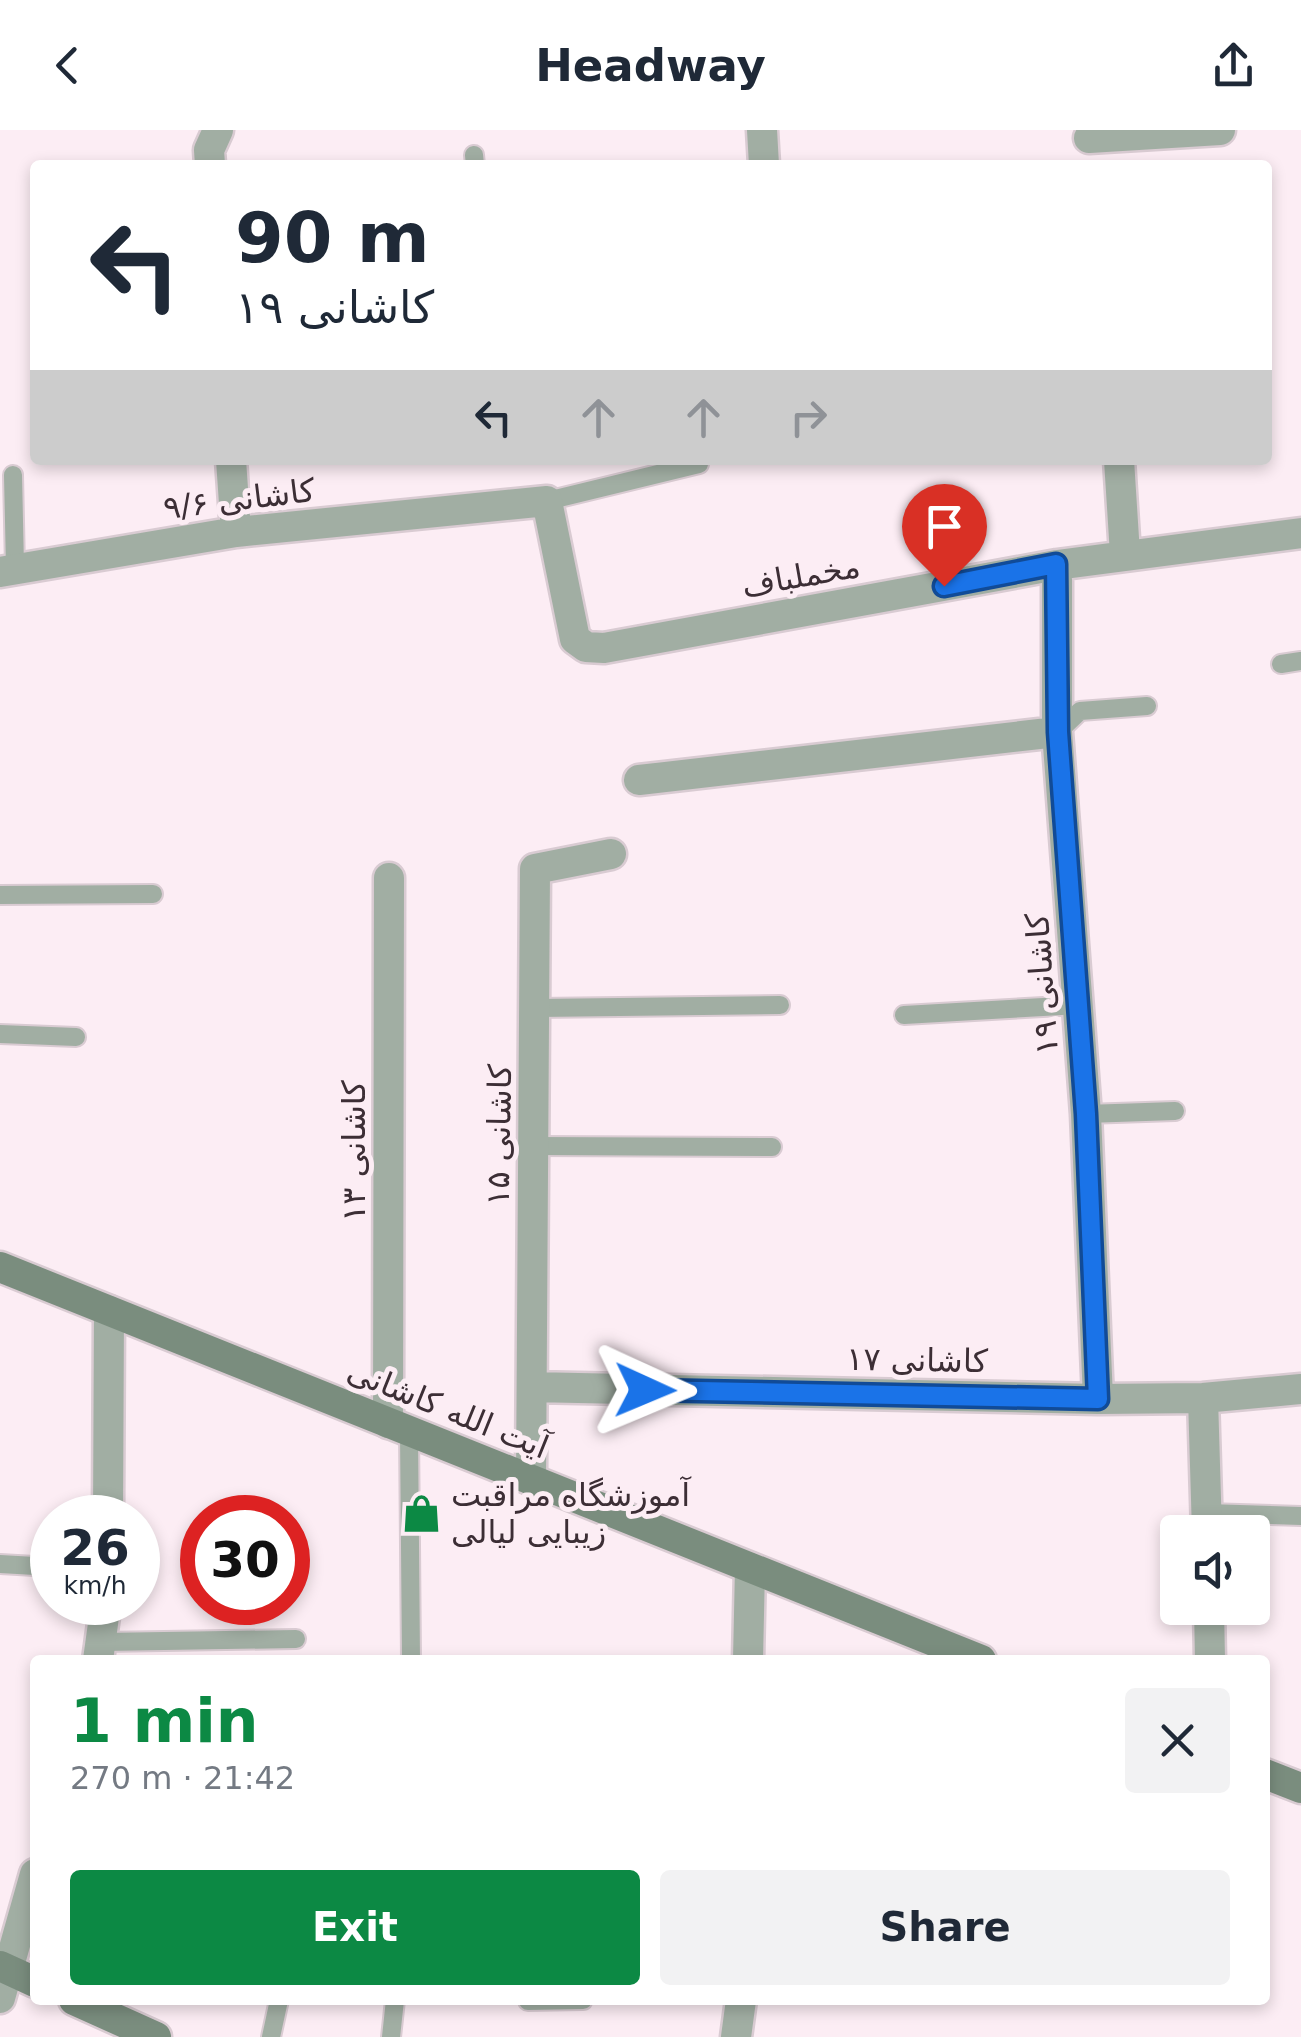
<!DOCTYPE html>
<html lang="en">
<head>
<meta charset="utf-8">
<style>
	body { margin:0; font-family:"DejaVu Sans",Cairo,sans-serif; background:#f2f2f3; color:#1f2937; height:100vh; display:flex; flex-direction:column; font-size:38px; white-space:nowrap }
	* { box-sizing:border-box; margin:0 }
	p { font-size:32px; color:#747a83 }
	.icon { flex:none; width:55px; height:55px; fill:none; stroke:currentColor; stroke-width:2; stroke-linecap:round; stroke-linejoin:round }
	.map { position:relative; flex:1; overflow:hidden }
	.drawer { position:absolute; left:30px; top:1525px; width:1240px; height:350px; display:flex; flex-direction:column; background:#fff; border-radius:10px; box-shadow:0 5px 15px #0003 }
	.drawer>* { flex:none }
	.banner { position:absolute; left:30px; top:30px; width:1242px; height:305px; border-radius:10px; box-shadow:0 5px 15px #0003; background:#fff; color:#1f2937; overflow:hidden }
	.buttons { position:absolute; left:1160px; top:1385px; display:grid; gap:20px }
	.buttons a { display:grid; place-items:center; width:110px; height:110px; border-radius:10px; background:#fff; box-shadow:0 5px 15px #0003; font-size:50px }
	.speed { position:absolute; left:30px; top:1365px; display:flex; gap:20px; font-size:50px; font-weight:700; text-align:center }
	.speed>* { display:grid; place-content:center; width:130px; height:130px; border-radius:50%; background:#fff; box-shadow:0 5px 15px #0003; line-height:1 }
	.speed small { font-size:25px; font-weight:400 }
	.speed .limit { border:15px solid #d22; background:#fff; color:#111 }
	.pin { position:absolute; display:grid; place-items:center; width:85px; height:85px; color:#fff; margin:-102px -42px; border-radius:50% 50% 50% 0; rotate:-45deg; box-shadow:0 0 10px #0007 }
	.pin .icon { rotate:45deg }
	.me { position:absolute; width:110px; margin:-55px; rotate:91deg; stroke-linejoin:round; filter:drop-shadow(0 0 8px #0008) }
	.turn { display:flex; align-items:center; gap:35px; height:210px; padding:0 40px; font-size:45px }
	.turn .icon { width:130px; height:130px; stroke-width:2.5 }
	.turn b { display:block; font-size:70px; line-height:85px }
	.lanes { display:flex; align-items:center; height:95px; padding:0 40px; background:#0003; justify-content:center; gap:50px; direction:ltr }
	.lanes .off { opacity:.35 }
	.round { display:grid; place-items:center; flex:none; width:105px; height:105px; border-radius:10px; background:#f2f2f3 }
	.head { display:flex; align-items:center; justify-content:space-between; height:170px; padding:0 40px }
	h1 { font-size:60px; font-weight:700; line-height:75px; color:#0c8944 }
	.cta { display:flex; gap:20px; margin-top:auto; padding:20px 40px }
	.cta a { flex:1; height:115px; border-radius:10px; background:#0c8944; color:#fff; font-size:40px; font-weight:700; line-height:115px; text-align:center }
	.cta a+a { background:#f2f2f3; color:#1f2937 }
	header { display:flex; justify-content:space-between; align-items:center; height:130px; padding:0 40px; background:#fff; font-size:45px; font-weight:700 }
	.map>svg:first-child { display:block }
	.lines { fill:none; stroke-linecap:round; stroke-linejoin:round }
	.lane-casing { stroke:#d9cbd2; stroke-width:22 }
	.street-casing { stroke:#d9cbd2; stroke-width:35 }
	.secondary-casing { stroke:#d9cbd2; stroke-width:35 }
	.lane { stroke:#a1aea3; stroke-width:18 }
	.street { stroke:#a1aea3; stroke-width:30 }
	.secondary { stroke:#7a8d7e; stroke-width:30 }
	.route-casing { stroke:#114b97; stroke-width:25 }
	.route { stroke:#1a73e8; stroke-width:18 }
	.labels { text-anchor:middle; dominant-baseline:central; stroke-width:10; stroke-linejoin:round; paint-order:stroke }
	.street-label { font-size:32px; fill:#3c2e35; stroke:#fcedf4 }
	.poi-label { font-size:32px; fill:#3c2e35; stroke:#fcedf4; text-anchor:start }
</style>
</head>
<body>
<header><svg class="icon" aria-label="back" viewBox="0 0 24 24"><path d="M15 5l-7 7 7 7"/></svg>Headway<svg class="icon" aria-label="share" viewBox="0 0 24 24"><path d="M12 15V3M7 8l5-5 5 5M5 13v7h14v-7"/></svg></header>
<div class="map">
<svg width="1301" height="1907" viewBox="0 0 1301 1907">
	<rect width="100%" height="100%" fill="#fcedf4"/>
	<g class="lines">
		<defs>
			<path id="lane" d="M474,25L475,35
				M13,345L15,437
				M547,371L699,334
				M1281,534L1301,531
				M1058,602L1080,581L1147,576
				M0,765L153,764
				M537,878L780,875
				M904,885L1079,875
				M0,904L76,907
				M1086,984L1175,981
				M533,1016L772,1017
				M409,1301L411,1530
				M1207,1383L1301,1386
				M0,1434L52,1437
				M103,1512L296,1509
				M528,1871L583,1870
				M271,1907L279,1870
				M391,1907L395,1870"/>
			<path id="street" d="M762,0L764,35
				M1089,8L1220,0
				M210,35L209,20L218,0
				M231,330L236,402
				M1119,330L1125,424
				M1057,435V602L1086,984L1098,1269
				M0,442L236,402L547,371L575,509L586,517L604,518L1057,435L1301,403
				M639,650L1057,602
				M532,1257L1098,1269L1203,1268L1301,1259
				M1203,1268L1207,1402
				M388,1293L389,748
				M531,1350L535,739L611,724
				M108,1388L109,1181
				M1209,1478L1210,1530
				M98,1530L106,1472
				M748,1530L750,1438
				M0,1868L35,1744
				M736,1907L741,1870"/>
			<path id="secondary" d="M0,1137L981,1530
				M1265,1644L1301,1658
				M0,1836L35,1852
				M74,1870L156,1907"/>
		</defs>
		<!-- lane casing -->
		<use href="#lane" class="lane-casing"/>
		<!-- street casing -->
		<use href="#street" class="street-casing"/>
		<!-- secondary casing -->
		<use href="#secondary" class="secondary-casing"/>
		<!-- lane -->
		<use href="#lane" class="lane"/>
		<!-- street -->
		<use href="#street" class="street"/>
		<!-- secondary -->
		<use href="#secondary" class="secondary"/>
	</g>
	<g class="lines">
		<defs>
			<path id="route" d="M645,1260L1098,1269L1086,984L1058,602L1056,434L944,456"/>
		</defs>
		<!-- route casing -->
		<use href="#route" class="route-casing"/>
		<!-- route -->
		<use href="#route" class="route"/>
	</g>
	<!-- icons -->
	<defs>
		<symbol id="shop-bare" viewBox="-9 -9 18 18"><path d="M-5-2.5h2.3a2.7 3.5 0 0 1 5.4 0H5L5.5 6h-11ZM-1.5-2.5h3a1.5 2.3 0 0 0-3 0Z" fill="#0c8944" stroke="#fcedf4" stroke-width="2.5" paint-order="stroke"/></symbol>
	</defs>
	<g fill-rule="evenodd">
		<use href="#shop-bare" x="394" y="1356" width="55" height="55"/>
	</g>
	<g class="labels">
		<!-- street labels -->
		<g class="street-label">
			<text transform="translate(239 369) rotate(-7)">کاشانی ۹/۶</text>
			<text transform="translate(801 446) rotate(-10)">مخملباف</text>
			<text transform="translate(1042 854) rotate(-94)">کاشانی ۱۹</text>
			<text transform="translate(499 1005) rotate(-89)">کاشانی ۱۵</text>
			<text transform="translate(354 1021) rotate(-90)">کاشانی ۱۳</text>
			<text transform="translate(917 1230) rotate(1)">کاشانی ۱۷</text>
			<text transform="translate(448 1279) rotate(22)">آیت الله کاشانی</text>
		</g>
		<!-- poi labels -->
		<g class="poi-label">
			<text x="451" y="1365">آموزشگاه مراقبت<tspan x="451" dy="37">زیبایی لیالی</tspan></text>
		</g>
	</g>
</svg>
<div class="buttons">
<a><svg class="icon" aria-label="sound" viewBox="0 0 24 24"><path d="M4 9h4l5-4v14l-5-4H4zM17 9q2 3 0 6"/></svg></a>
</div>
<div class="speed"><div>26<small>km/h</small></div><div class="limit">30</div></div>
<div class="pin" style="left:944px;top:456px;background:#d93025"><svg class="icon" aria-label="arrive" viewBox="0 0 24 24"><path d="M6 21V4h12l-3 4 3 4H6"/></svg></div>
<svg class="me" style="left:645px;top:1260px" viewBox="-20 -20 40 40"><path d="M0-17L14 15 0 8-14 15z" fill="#1a73e8" stroke="#fff" stroke-width="4"/></svg>
<div class="banner">
<div class="turn"><svg class="icon" aria-label="left" viewBox="0 0 24 24"><path d="M17 20v-9H6M10 6l-5 5 5 5"/></svg><div><b>90 m</b>کاشانی ۱۹</div></div>
<div class="lanes"><svg class="icon" aria-label="left" viewBox="0 0 24 24"><path d="M17 20v-9H6M10 6l-5 5 5 5"/></svg><svg class="icon off" aria-label="ahead" viewBox="0 0 24 24"><path d="M12 20V5M6 11l6-6 6 6"/></svg><svg class="icon off" aria-label="ahead" viewBox="0 0 24 24"><path d="M12 20V5M6 11l6-6 6 6"/></svg><svg class="icon off" aria-label="right" viewBox="0 0 24 24"><path d="M7 20v-9h11M14 6l5 5-5 5"/></svg></div>
</div>
<section class="drawer">
<div class="head"><div><h1>1 min</h1><p>270 m · 21:42</p></div><a class="round"><svg class="icon" aria-label="close" viewBox="0 0 24 24"><path d="M6 6l12 12M18 6L6 18"/></svg></a></div>
<div class="cta"><a>Exit</a><a>Share</a></div>
</section>
</div>
</body>
</html>
